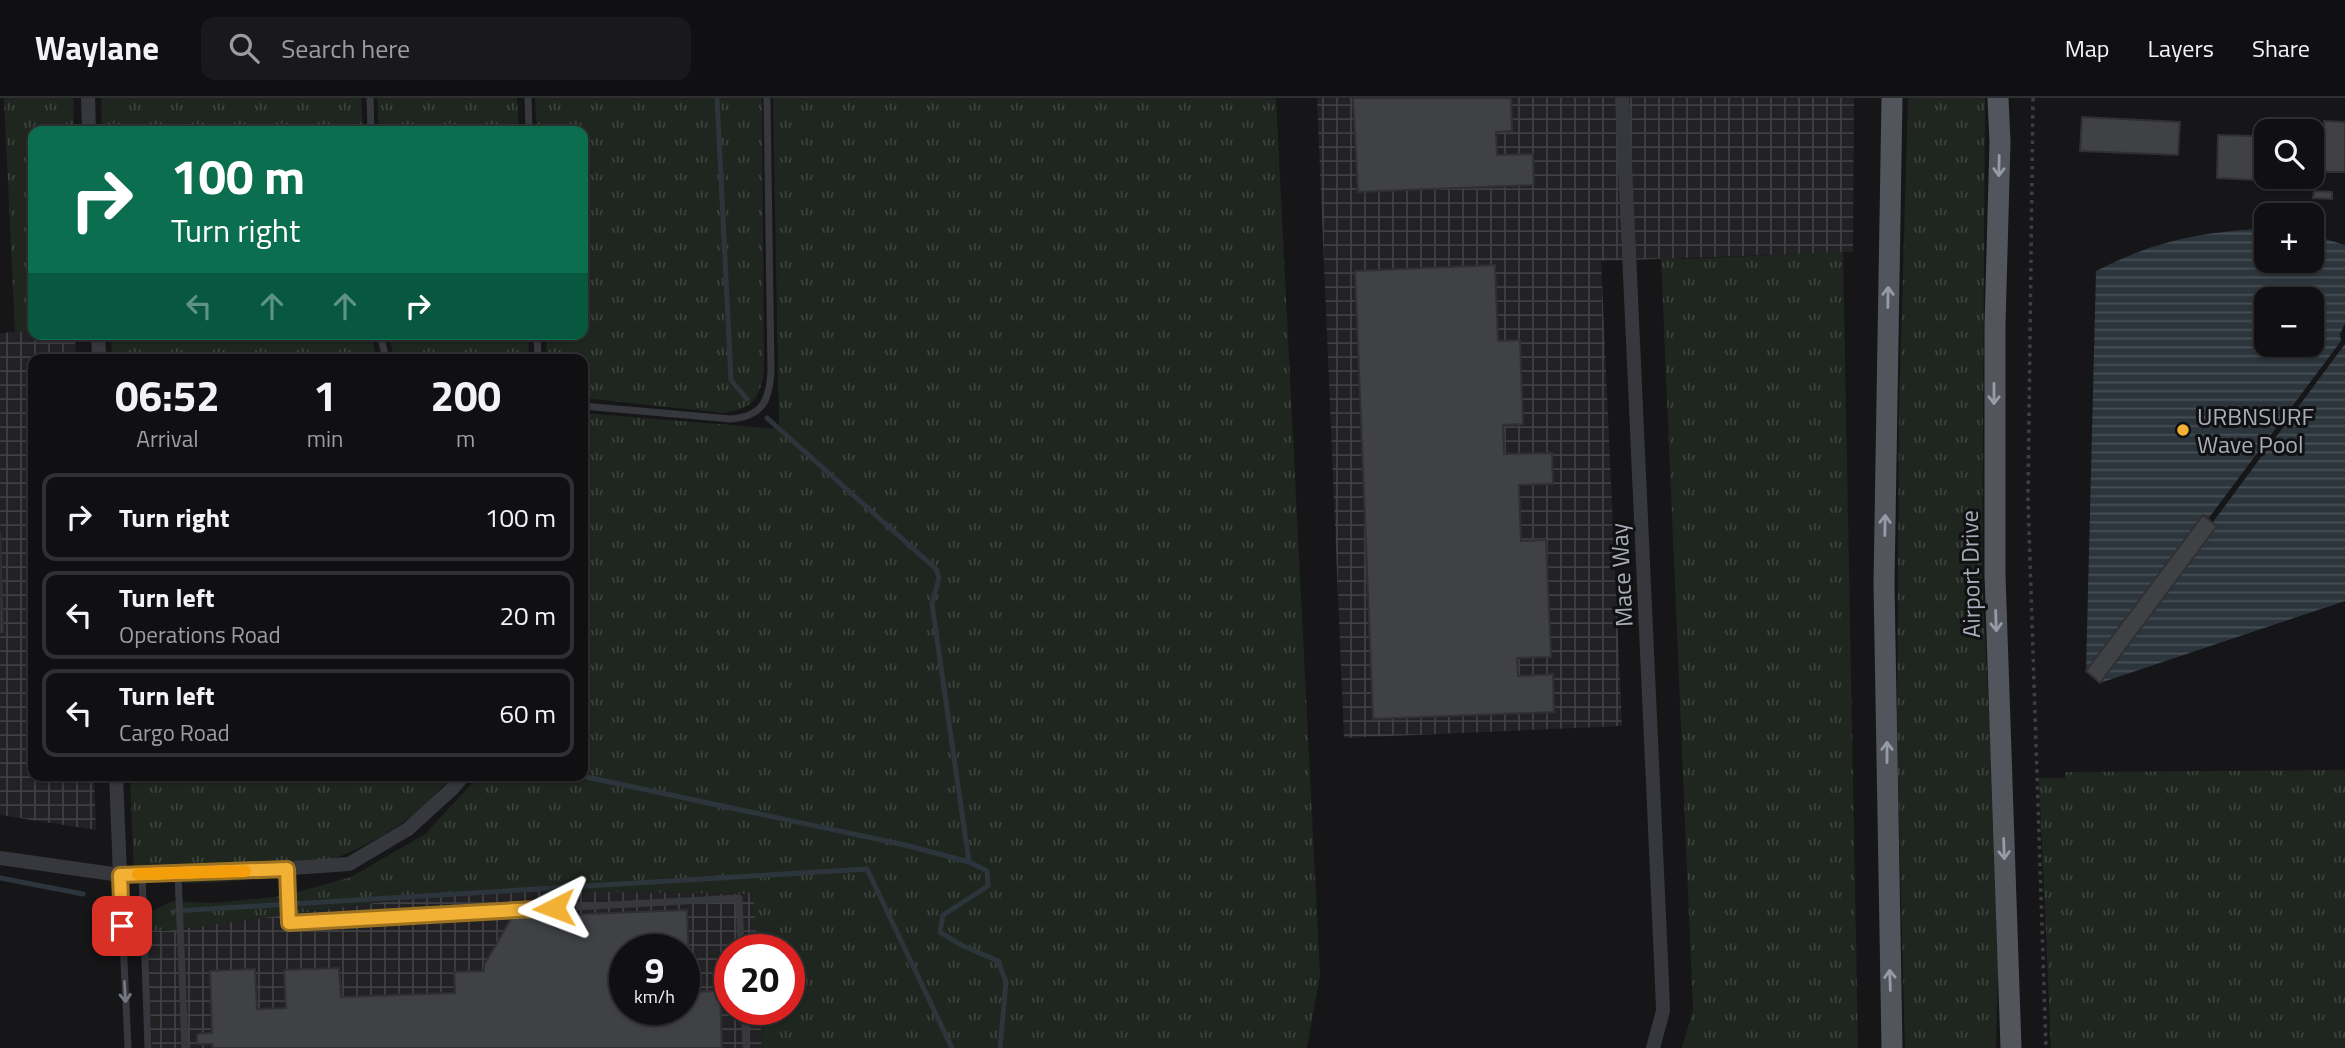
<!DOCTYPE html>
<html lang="en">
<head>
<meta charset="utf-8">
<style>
	body { margin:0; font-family:"Titillium Web",sans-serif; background:#19191b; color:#f1f3f6; height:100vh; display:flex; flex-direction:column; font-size:26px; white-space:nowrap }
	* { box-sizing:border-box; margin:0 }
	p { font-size:23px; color:#9c9d9f }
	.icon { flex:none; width:38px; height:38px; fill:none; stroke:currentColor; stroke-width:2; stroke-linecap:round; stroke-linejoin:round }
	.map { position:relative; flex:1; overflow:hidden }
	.sheet { position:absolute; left:28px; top:256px; width:560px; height:427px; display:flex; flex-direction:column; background:#101012; border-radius:14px; box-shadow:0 2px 5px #0004,0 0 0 2px #303032 }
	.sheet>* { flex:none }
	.top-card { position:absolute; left:28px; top:28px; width:560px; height:214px; border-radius:14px; box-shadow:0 2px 5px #0004,0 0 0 2px #303032; background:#0b6e4f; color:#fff; overflow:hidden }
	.buttons { position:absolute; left:2254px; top:21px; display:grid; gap:14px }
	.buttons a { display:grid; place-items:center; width:70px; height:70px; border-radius:14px; background:#101012; box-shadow:0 2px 5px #0004,0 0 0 2px #303032; font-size:35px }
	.speed { position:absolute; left:609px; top:836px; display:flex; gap:14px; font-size:35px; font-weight:700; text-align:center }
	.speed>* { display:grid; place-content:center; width:91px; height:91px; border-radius:50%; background:#101012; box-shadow:0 2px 5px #0004,0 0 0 2px #303032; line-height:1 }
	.speed small { font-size:18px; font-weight:400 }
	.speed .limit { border:10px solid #d22; background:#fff; color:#111 }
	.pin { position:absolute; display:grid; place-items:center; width:60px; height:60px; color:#fff; margin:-30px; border-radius:14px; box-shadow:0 4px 10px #0006 }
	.me { position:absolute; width:77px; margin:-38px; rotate:267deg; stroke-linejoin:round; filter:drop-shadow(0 0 5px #0008) }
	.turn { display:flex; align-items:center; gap:24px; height:147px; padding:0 28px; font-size:32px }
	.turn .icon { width:91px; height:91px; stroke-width:2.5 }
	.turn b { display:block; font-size:49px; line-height:60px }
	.lanes { display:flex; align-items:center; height:66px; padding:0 28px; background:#0003; justify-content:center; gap:35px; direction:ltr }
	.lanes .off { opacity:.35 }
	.eta { display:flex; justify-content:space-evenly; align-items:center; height:119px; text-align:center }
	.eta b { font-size:42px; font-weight:700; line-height:49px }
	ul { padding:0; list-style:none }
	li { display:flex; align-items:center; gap:21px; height:88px; margin:0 14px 10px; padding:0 14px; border:4px solid #303032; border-radius:14px }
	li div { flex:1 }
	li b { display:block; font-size:26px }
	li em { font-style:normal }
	header { display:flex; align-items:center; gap:42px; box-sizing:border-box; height:98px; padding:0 35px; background:#101012; border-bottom:2px solid #303032 }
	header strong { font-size:33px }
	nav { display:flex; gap:38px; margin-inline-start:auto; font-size:24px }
	.search { width:490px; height:63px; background:#19191b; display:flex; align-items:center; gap:18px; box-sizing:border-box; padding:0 24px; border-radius:14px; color:#9c9d9f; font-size:26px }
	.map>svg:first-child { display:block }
	.industrial { fill:url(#industrial-grid); fill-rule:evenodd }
	.grass { fill:url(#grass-tufts) }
	.water { fill:url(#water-rules); fill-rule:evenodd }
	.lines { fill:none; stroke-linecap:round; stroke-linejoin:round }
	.stream { stroke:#2c353c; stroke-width:5 }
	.building { fill:#404145; stroke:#303034; stroke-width:2; fill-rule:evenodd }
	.path { stroke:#3d3f44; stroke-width:3.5; stroke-dasharray:3.5 5; stroke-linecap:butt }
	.lane { stroke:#37383d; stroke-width:7 }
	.street { stroke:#37383d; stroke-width:14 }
	.primary { stroke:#53555c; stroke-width:21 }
	.oneway { stroke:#979ba6 }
	.oneway2 { stroke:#757881 }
	.route-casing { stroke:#9d7322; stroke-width:18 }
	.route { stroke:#f2b134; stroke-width:12 }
	.slow { stroke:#f59e0b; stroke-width:12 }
	.poi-dot { fill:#f2b134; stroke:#111113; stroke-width:2.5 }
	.labels { text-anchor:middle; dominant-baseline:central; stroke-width:6; stroke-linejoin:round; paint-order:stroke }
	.poi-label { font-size:24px; fill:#a8adb8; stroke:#111113; text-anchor:start }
	.street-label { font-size:24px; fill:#a8adb8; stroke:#111113 }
</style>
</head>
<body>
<header>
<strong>Waylane</strong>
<div class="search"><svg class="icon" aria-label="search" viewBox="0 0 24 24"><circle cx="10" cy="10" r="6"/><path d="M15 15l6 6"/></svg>Search here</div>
<nav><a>Map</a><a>Layers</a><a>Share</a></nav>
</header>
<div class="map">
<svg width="2345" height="950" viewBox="0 0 2345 950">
	<defs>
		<pattern id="industrial-grid" width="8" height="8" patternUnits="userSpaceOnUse" patternTransform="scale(1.75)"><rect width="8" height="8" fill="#222225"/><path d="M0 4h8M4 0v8" fill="none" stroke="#3f3f43"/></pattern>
		<pattern id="grass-tufts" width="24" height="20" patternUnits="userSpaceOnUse" patternTransform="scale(1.75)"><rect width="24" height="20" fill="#1e261f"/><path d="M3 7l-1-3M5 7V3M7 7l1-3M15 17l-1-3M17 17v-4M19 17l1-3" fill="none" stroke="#3c433d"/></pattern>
		<pattern id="water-rules" width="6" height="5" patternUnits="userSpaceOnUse" patternTransform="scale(1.75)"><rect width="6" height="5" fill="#2c353c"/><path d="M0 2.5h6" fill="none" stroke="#485056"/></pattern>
	</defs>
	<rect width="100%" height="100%" fill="#161618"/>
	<!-- industrial -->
	<path class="industrial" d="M1317,0H1854L1853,154L1601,163L1622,628L1344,640Z
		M33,233V236H75L76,261H33V677H94L96,732L0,717V235Z
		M472,792L754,796L757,852H730V912H760L762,950H152L146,833H165ZM625,852H684V912H625Z"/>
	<!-- grass -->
	<path class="grass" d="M4,0H73L74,33H33V233L15,234Z
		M101,0H361L363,33H102Z
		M377,0H517L519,33H379Z
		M535,0H762L764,273C760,302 752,310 724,315L583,300V261H547L546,236H583V33H537Z
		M773,0H1276L1320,877L1307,950H762L760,912H789V852H757L753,796L472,792L165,833H146L147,820L150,814L173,803L213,805L284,798L351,779L425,736L480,677H583V315L779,331Z
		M1908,0H1985L1982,481L1996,750L1999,831L1996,950H1905L1897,643L1899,312Z
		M1843,154L1858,950H1682L1693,912L1661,159L1682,161Z
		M111,236H372L376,261H112Z
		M388,236H528L529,261H395Z
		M2345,672V950H2051L2039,680H2065V674Z
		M130,677H454C440,691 426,706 411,718C348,767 265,786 188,785C170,784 151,781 134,779Z"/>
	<!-- water -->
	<path class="water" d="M2257,131H2266V163H2312V137L2345,147V225L2340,236L2341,243L2208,421L2203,418L2086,573L2096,173C2153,144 2195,135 2257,131ZM2266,201H2312V247H2266Z
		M2345,246V503L2100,585L2217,428L2213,424Z"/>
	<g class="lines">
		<!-- stream -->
		<path class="stream" d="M717,0L731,282L747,301
			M767,320L936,471L939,480L932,506L969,764L987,773L988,788L943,817L940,834L961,847L998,863L1006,884L1000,950
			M577,677L905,747L969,764
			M0,780L83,796
			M175,813L867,771L952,950"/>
	</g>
	<!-- building -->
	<path class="building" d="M1353,0H1511L1512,33L1496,34L1497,57L1533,56L1534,87L1358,94Z
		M2082,19L2180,24L2178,57L2080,53Z
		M2324,23L2345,24V74H2322Z
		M2218,37L2255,38L2254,82L2217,80Z
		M2314,93L2332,94V101L2313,100Z
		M1495,167L1498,243L1520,242L1523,326L1503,327L1504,356L1552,355L1553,386L1519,387L1521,443L1546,442L1551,559L1517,560L1518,578L1553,576L1554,614L1373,621L1355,173Z
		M2203,417L2217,428L2100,585L2086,573Z
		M0,433L3,534H0Z
		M687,812L690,894L720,893L722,950H213L212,946H197V936L212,935L210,873L255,871L257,911L286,910L284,872L339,870L341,899L455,895L454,874L484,873V867L512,819ZM625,852H684V912H625Z"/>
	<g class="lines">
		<!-- path -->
		<path class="path" d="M2033,0L2028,402L2046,950"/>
		<!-- lane -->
		<path class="lane" d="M370,0L371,33
			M528,0L529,33
			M380,236L386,261
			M537,236L538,261
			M583,308L731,321C762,318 769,304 771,274L767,0
			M287,771L289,825L739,800L741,852
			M142,776L148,950
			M178,776L185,950
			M120,777L128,950
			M744,912L746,950"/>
		<!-- street -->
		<path class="street" d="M88,0L89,33
			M1622,0L1662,885L1663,913L1653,950
			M98,236L99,261
			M116,677L120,777
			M0,760L120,777L264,772L349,766L408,731L453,690L464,677"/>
		<!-- primary -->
		<path class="primary" d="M1892,0L1884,485L1892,950
			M1998,0L2000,44L1995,227V477L2011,950"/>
	</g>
	<!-- one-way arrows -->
	<defs><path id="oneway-shaft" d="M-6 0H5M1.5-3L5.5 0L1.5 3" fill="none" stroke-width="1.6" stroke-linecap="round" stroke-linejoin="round" transform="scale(1.75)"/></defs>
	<g class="oneway">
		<use href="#oneway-shaft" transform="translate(1999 68) rotate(91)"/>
		<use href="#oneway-shaft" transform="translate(1888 199) rotate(-89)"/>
		<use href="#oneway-shaft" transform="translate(1994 296) rotate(90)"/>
		<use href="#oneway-shaft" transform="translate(1885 427) rotate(-89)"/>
		<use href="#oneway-shaft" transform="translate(1996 523) rotate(88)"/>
		<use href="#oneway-shaft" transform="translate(1887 654) rotate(-90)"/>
		<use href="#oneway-shaft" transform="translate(2004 751) rotate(88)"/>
		<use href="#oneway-shaft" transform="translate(1890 882) rotate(-92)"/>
	</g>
	<use class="oneway2" href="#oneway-shaft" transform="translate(125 894) rotate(87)"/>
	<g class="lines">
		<defs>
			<path id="route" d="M122,828L120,777L287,771L289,825L554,810"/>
		</defs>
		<!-- route casing -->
		<use href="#route" class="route-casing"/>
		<!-- route -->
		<use href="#route" class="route"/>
		<!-- slow -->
		<path class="slow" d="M138,776L245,773"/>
	</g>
	<!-- markers -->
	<circle class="poi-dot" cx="2183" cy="332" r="7"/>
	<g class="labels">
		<!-- poi labels -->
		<g class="poi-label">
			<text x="2197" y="318">URBNSURF<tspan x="2197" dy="28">Wave Pool</tspan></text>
		</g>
		<!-- street labels -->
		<g class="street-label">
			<text transform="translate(1970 476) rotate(-91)">Airport Drive</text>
			<text transform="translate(1621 477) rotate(-93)">Mace Way</text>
		</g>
	</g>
</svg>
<div class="buttons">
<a><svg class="icon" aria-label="search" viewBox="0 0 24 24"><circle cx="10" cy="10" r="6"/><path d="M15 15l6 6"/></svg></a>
<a>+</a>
<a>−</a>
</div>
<div class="speed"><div>9<small>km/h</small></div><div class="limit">20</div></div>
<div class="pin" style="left:122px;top:828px;background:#d93025"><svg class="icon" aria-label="arrive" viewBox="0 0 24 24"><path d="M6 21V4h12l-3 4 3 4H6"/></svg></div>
<svg class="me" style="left:554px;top:810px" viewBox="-20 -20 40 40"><path d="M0-17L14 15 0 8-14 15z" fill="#f2b134" stroke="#fff" stroke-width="4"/></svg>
<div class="top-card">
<div class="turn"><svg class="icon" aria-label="right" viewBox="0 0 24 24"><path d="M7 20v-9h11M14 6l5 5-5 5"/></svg><div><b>100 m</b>Turn right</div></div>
<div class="lanes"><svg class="icon off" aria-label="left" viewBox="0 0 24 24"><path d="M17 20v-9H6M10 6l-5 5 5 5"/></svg><svg class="icon off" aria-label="ahead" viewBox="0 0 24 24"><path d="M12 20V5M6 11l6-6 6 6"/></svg><svg class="icon off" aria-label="ahead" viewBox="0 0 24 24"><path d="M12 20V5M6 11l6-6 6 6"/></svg><svg class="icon" aria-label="right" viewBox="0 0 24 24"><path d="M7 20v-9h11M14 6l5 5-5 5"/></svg></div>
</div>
<section class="sheet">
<div class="eta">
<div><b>06:52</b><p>Arrival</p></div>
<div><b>1</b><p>min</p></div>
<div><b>200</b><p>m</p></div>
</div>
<ul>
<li><svg class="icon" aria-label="right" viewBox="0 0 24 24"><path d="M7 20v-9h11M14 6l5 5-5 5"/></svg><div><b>Turn right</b></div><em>100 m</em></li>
<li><svg class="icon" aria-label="left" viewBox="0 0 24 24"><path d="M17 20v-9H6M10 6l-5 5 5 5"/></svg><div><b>Turn left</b><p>Operations Road</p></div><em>20 m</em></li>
<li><svg class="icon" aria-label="left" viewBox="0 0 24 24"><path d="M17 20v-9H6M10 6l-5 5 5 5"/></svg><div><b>Turn left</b><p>Cargo Road</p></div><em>60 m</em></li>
</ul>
</section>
</div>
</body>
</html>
